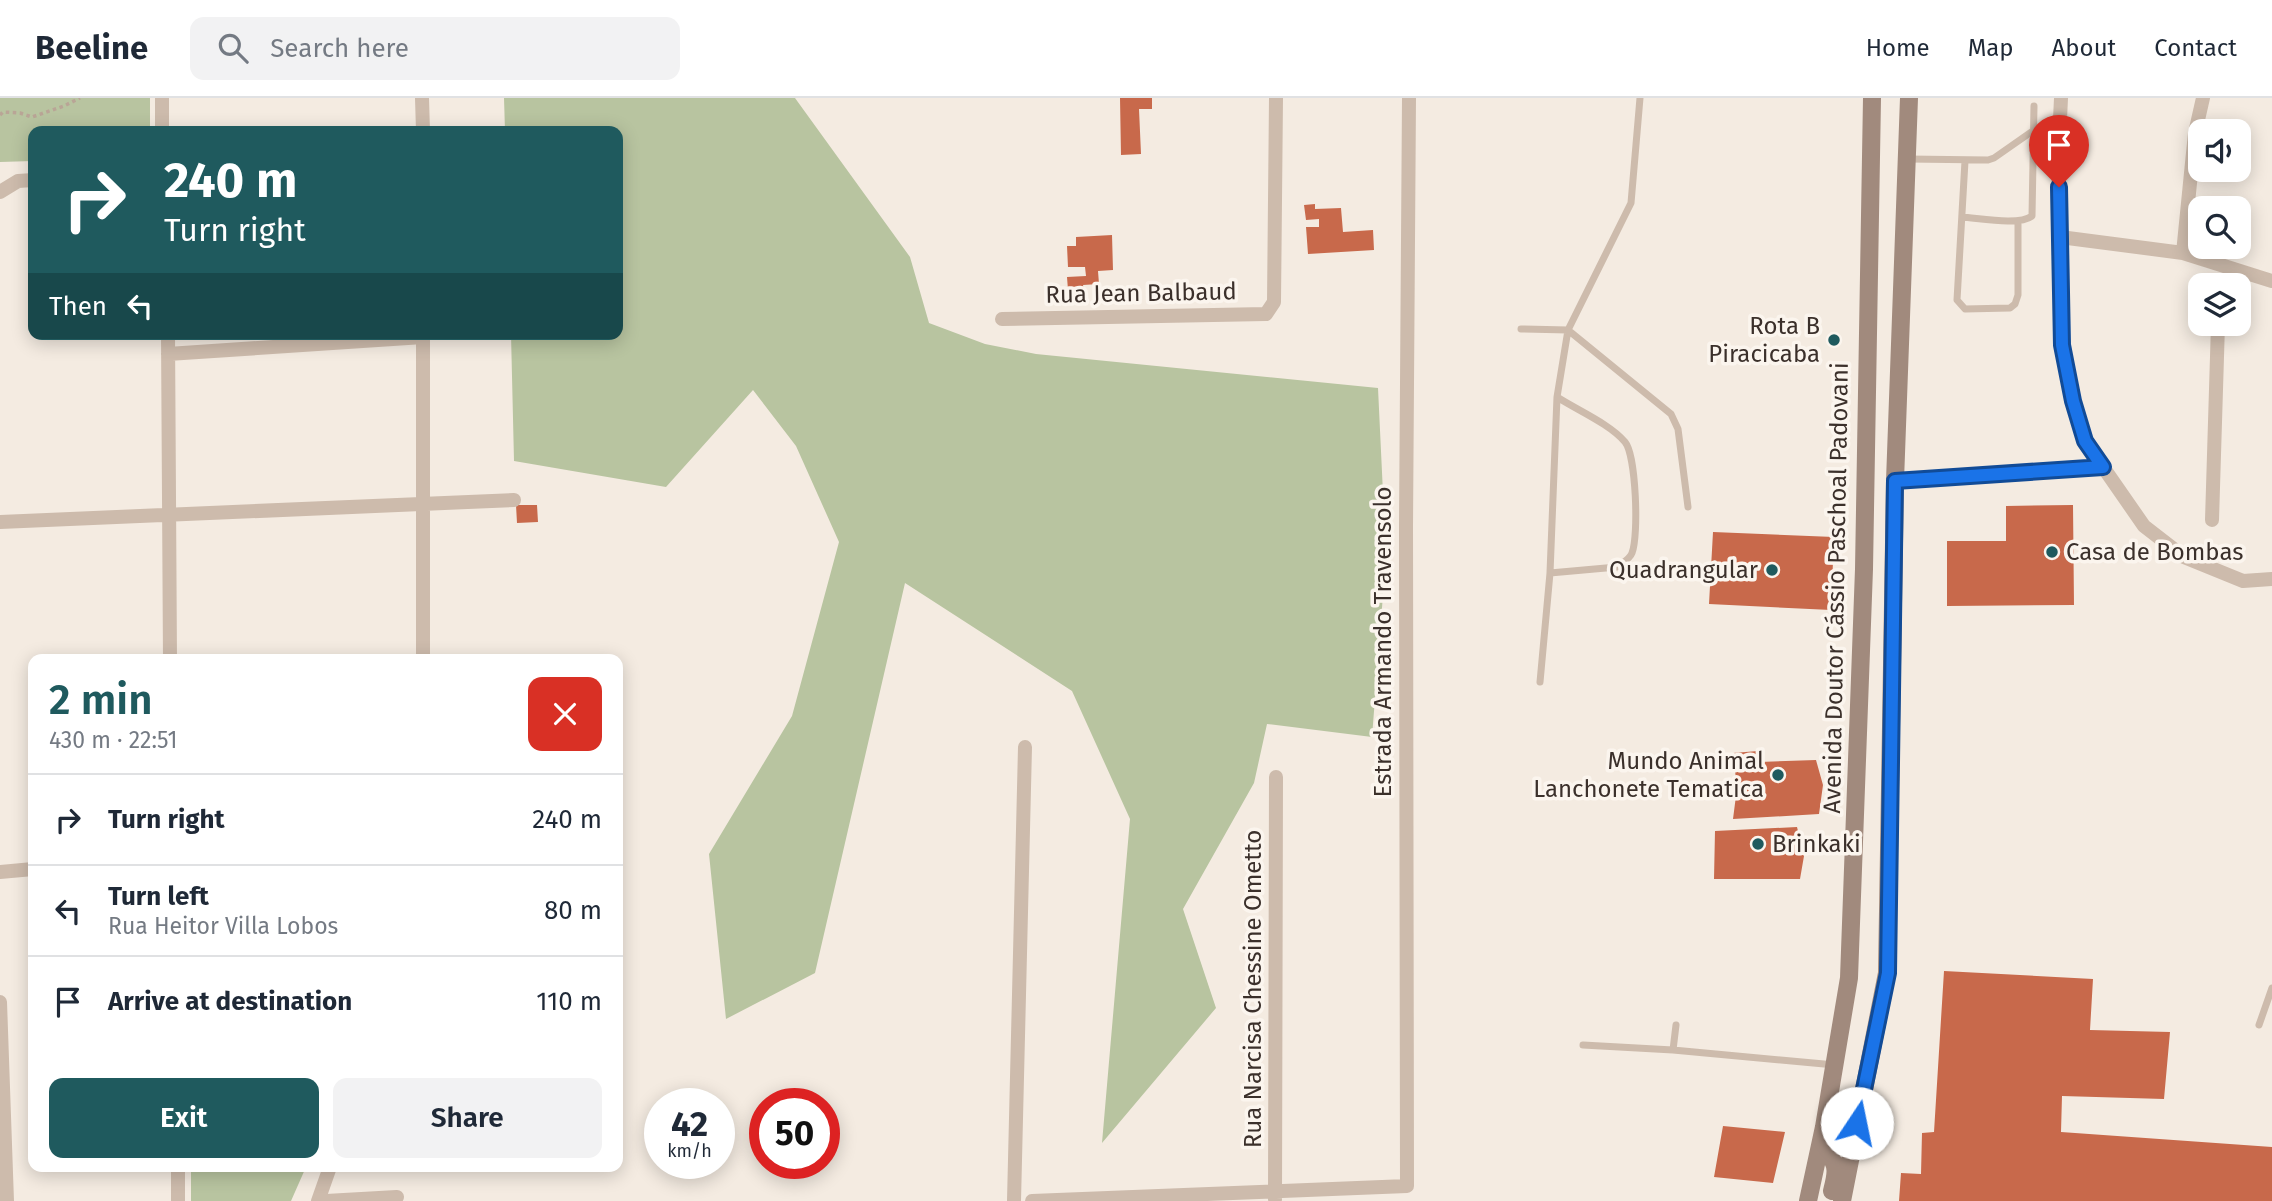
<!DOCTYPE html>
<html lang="en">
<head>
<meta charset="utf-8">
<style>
	body { margin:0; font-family:"Fira Sans",sans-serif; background:#f2f2f3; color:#1f2937; height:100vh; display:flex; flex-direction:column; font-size:26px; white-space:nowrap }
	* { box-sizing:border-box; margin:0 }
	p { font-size:23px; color:#747a83 }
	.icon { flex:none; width:38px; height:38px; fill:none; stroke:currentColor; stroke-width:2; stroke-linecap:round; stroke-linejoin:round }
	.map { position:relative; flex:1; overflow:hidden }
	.details { position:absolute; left:28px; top:556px; width:595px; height:518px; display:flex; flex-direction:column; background:#fff; border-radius:14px; box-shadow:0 4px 18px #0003 }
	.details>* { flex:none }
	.top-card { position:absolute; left:28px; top:28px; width:595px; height:214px; border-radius:14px; box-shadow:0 4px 18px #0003; background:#1f5a5e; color:#fff; overflow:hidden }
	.fabs { position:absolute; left:2188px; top:21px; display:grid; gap:14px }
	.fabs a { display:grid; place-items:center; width:63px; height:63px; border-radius:14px; background:#fff; box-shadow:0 4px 18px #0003; font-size:35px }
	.speed { position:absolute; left:644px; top:990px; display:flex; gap:14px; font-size:35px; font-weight:700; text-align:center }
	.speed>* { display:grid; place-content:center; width:91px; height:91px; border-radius:50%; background:#fff; box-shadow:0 4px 18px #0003; line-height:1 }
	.speed small { font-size:18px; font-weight:400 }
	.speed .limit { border:10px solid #d22; background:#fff; color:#111 }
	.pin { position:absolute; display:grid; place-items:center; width:60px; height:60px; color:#fff; margin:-72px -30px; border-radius:50% 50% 50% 0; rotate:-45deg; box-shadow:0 0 7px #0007 }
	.pin .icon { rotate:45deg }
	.me { position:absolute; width:77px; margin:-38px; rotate:11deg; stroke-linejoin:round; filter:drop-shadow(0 0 5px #0008) }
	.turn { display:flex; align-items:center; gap:24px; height:147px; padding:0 21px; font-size:32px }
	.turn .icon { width:91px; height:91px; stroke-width:2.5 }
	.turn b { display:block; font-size:49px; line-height:60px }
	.then { display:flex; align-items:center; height:66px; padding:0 21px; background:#0003; gap:14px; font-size:26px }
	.round { display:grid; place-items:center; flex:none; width:74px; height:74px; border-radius:14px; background:#f2f2f3 }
	.head { display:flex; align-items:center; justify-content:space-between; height:119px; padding:0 21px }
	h1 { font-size:42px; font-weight:600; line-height:52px; color:#1f5a5e }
	.button { display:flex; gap:14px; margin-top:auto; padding:14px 21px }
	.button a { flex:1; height:80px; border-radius:14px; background:#1f5a5e; color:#fff; font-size:28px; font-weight:600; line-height:80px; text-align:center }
	.button a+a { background:#f2f2f3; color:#1f2937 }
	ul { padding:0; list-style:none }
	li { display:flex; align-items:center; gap:21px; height:91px; padding:0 21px; border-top:2px solid #e0e1e3 }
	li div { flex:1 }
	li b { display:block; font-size:26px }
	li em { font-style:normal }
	header { display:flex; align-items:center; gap:42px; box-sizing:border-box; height:98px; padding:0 35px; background:#fff; border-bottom:2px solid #e0e1e3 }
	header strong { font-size:33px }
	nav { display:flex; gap:38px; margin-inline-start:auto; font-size:24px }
	.search { width:490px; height:63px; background:#f2f2f3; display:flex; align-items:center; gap:18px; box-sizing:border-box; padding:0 24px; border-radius:14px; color:#747a83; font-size:26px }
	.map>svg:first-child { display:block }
	.green { fill:#b8c4a0 }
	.building { fill:#c8694b }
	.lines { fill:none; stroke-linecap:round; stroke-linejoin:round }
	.path { stroke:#b9a596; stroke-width:3.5; stroke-dasharray:3.5 3.5; stroke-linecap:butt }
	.service { stroke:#cdbbac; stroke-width:7 }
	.minor { stroke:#cdbbac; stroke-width:14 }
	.secondary { stroke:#a18a7d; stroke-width:18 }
	.route-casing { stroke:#114b97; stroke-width:18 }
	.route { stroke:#1a73e8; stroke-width:12 }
	.poi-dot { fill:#1f5a5e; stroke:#fbf5ee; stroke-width:2.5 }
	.labels { text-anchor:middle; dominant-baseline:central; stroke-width:7; stroke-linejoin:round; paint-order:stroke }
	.street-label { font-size:24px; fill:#3b302b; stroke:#fbf5ee }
	.poi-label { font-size:24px; fill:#3b302b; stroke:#fbf5ee; text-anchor:end }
</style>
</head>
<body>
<header>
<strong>Beeline</strong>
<div class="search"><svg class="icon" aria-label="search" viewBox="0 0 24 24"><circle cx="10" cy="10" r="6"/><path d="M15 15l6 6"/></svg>Search here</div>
<nav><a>Home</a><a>Map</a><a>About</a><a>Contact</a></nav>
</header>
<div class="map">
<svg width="2272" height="1103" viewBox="0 0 2272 1103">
	<rect width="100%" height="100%" fill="#f4ebe1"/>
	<!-- green -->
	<path class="green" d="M0,0H150V33H33V63L0,64Z
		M504,0H795L910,159L929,225L985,246L1036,256L1378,290L1386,458L1372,639L1267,626L1254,685L1183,811L1216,910L1102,1045L1130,721L1072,593L905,485L815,875L726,921L709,756L792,618L839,444L796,348L753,292L666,389L514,363L511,236H618V33H505Z
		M191,1069H306L291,1103H191Z"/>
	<!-- building -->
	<path class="building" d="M1120,0H1152V11H1139L1141,56L1121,57Z
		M1315,106V111L1341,110L1343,134L1373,132L1374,152L1308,156L1306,129H1319V121L1306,122L1304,107Z
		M1112,137L1113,172L1098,173L1099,186L1083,187L1084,191L1068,192L1067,179L1086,178L1085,169H1068L1067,148H1076V139Z
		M516,407H537L538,424L517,425Z
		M2073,407L2074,507L1947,508V443H2006V408Z
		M1713,434L1834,439L1831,512L1709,506Z
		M1758,653L1759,664L1816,662L1823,687L1819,716L1733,721L1737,690L1733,655Z
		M1797,729L1804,758L1800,781H1714L1715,733Z
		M1944,873L2093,881L2090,932L2170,934L2164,1001L2062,998L2061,1034L2272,1049V1103H1899L1901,1075L1921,1076L1922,1035L1934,1034Z
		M1723,1028L1785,1034L1773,1085L1714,1079Z"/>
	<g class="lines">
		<!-- path -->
		<path class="path" d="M0,17L3,14L20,15L32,19L64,8L80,0"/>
		<!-- service -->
		<path class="service" d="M1908,61L1988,62L1994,60L2034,32
			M1965,63L1957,202L1965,211L2010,210L2015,206L2018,197V123
			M1962,119C1979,120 2019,128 2032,118L2034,8
			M1521,231L1568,232L1671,316L1678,331L1688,409
			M1550,475L1617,469C1622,465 1630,461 1632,455C1639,437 1636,357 1625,344C1610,326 1577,312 1557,299L1568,232L1631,105L1640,0
			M1540,584L1550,475L1557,299
			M2259,927L2272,890
			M1583,947L1673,952L1835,967
			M1673,952L1676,927"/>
		<!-- minor -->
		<path class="minor" d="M162,0V33
			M422,0L423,33
			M2061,0L2058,64L2062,247L2073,303L2085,343L2144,428L2184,459L2243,483L2272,481
			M0,94L18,83L33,82
			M2060,139L2183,155L2272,183
			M2183,155L2195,35L2203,0
			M2226,187L2232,171
			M1002,221L1266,216L1274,204L1276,0
			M168,236L170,562
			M168,256L423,239
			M1895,383L2103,369
			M2212,422L2218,226
			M0,424L514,402
			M423,562V236
			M0,774L33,771
			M0,904L7,1103
			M178,1069V1103
			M1275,1101L1276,679
			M318,1103L330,1069
			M326,1103L397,1099
			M1014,1103L1025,649
			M1032,1103L1407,1088L1406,428L1409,0"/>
		<!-- secondary -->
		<path class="secondary" d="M1819,1055H1827C1839,1067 1836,1077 1832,1093
			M1808,1103L1824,1029L1849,880L1864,471L1872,0
			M1842,1103L1887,875L1895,383L1909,0"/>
	</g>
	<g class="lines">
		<defs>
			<path id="route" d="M1857,1025L1888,875L1895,383L2103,369L2085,343L2073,303L2062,247L2059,89"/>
		</defs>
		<!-- route casing -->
		<use href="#route" class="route-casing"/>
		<!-- route -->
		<use href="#route" class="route"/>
	</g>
	<!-- markers -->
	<g class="poi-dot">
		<circle cx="1834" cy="242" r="7"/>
		<circle cx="2052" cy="454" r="7"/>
		<circle cx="1772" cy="472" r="7"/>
		<circle cx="1778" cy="677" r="7"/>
		<circle cx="1758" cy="746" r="7"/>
	</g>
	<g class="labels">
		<!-- street labels -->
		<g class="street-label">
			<text transform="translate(1141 195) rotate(-1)">Rua Jean Balbaud</text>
			<text transform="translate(1836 490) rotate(-89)">Avenida Doutor Cássio Paschoal Padovani</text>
			<text transform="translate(1383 544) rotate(-90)">Estrada Armando Travensolo</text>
			<text transform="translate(1253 891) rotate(-90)">Rua Narcisa Chessine Ometto</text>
		</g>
		<!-- poi labels -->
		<g class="poi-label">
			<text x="1820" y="228">Rota B<tspan x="1820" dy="28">Piracicaba</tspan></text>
			<text x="2066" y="454" text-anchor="start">Casa de Bombas</text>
			<text x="1758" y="472">Quadrangular</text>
			<text x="1764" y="663">Mundo Animal<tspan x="1764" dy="28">Lanchonete Tematica</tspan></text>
			<text x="1772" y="746" text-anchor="start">Brinkaki</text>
		</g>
	</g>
</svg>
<div class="fabs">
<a><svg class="icon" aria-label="sound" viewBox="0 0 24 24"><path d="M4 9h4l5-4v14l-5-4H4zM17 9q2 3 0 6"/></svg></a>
<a><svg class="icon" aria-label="search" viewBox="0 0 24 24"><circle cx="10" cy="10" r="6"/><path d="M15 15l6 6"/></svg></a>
<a><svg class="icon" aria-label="layers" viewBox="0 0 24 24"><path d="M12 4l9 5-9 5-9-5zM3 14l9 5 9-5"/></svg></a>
</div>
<div class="speed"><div>42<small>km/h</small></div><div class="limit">50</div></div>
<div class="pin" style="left:2059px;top:89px;background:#d93025"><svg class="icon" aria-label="arrive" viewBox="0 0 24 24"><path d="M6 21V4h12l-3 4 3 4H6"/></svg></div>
<svg class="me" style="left:1857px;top:1025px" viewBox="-20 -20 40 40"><circle r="19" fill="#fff"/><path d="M0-13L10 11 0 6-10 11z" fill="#1a73e8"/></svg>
<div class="top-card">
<div class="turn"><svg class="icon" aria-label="right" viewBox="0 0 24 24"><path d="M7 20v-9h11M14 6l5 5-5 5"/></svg><div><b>240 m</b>Turn right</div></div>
<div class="then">Then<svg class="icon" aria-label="left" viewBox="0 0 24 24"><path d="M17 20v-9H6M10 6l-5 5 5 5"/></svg></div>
</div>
<section class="details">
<div class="head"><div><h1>2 min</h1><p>430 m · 22:51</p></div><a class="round" style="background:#d93025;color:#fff"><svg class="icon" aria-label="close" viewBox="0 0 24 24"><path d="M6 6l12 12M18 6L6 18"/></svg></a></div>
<ul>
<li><svg class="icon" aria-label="right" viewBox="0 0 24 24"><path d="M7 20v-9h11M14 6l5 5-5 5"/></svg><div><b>Turn right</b></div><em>240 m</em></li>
<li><svg class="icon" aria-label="left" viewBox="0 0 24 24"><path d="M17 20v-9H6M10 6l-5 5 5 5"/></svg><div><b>Turn left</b><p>Rua Heitor Villa Lobos</p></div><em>80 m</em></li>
<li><svg class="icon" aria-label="arrive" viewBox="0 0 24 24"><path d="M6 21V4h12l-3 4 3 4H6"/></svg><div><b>Arrive at destination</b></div><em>110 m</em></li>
</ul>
<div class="button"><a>Exit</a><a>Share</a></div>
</section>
</div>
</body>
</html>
